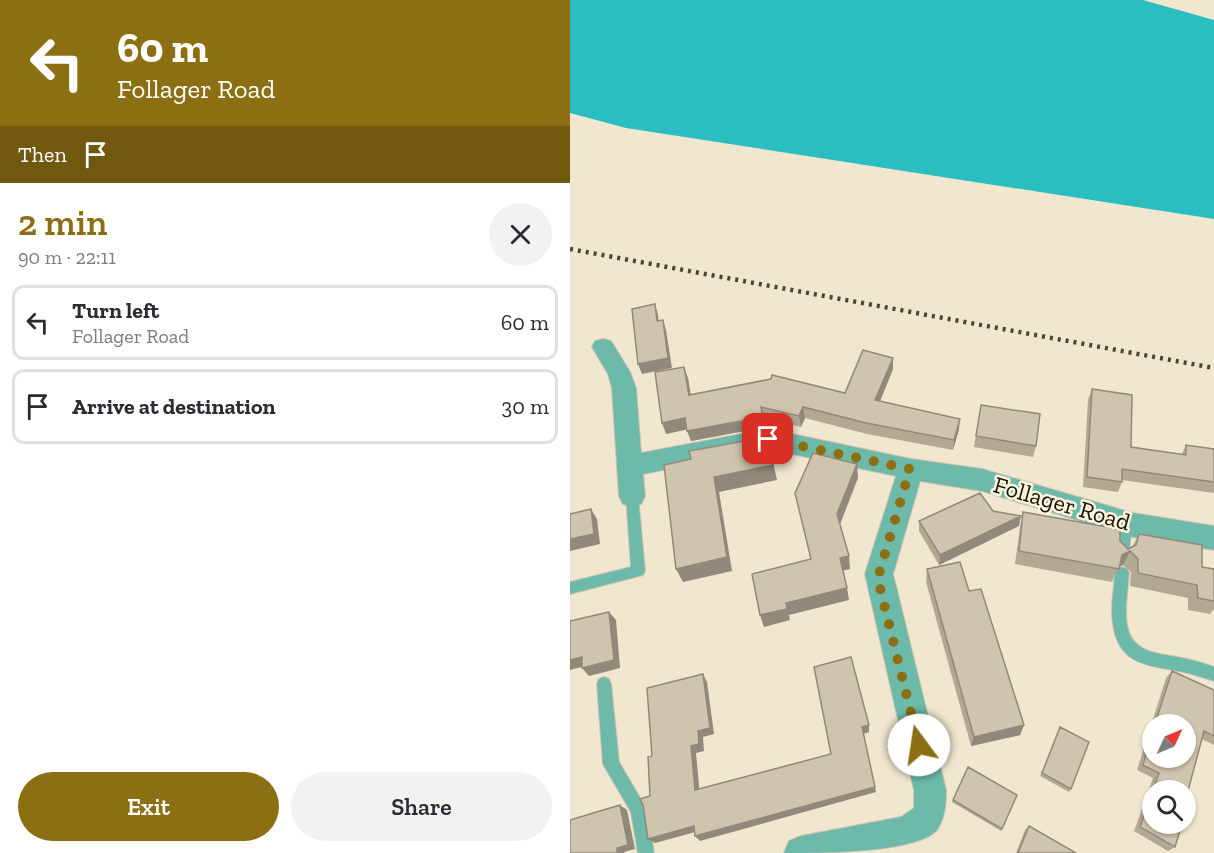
<!DOCTYPE html>
<html lang="en">
<head>
<meta charset="utf-8">
<style>
	body { margin:0; font-family:"Zilla Slab",serif; background:#f2f2f3; color:#2b2b33; height:100vh; display:flex; flex-direction:column; font-size:22px; white-space:nowrap }
	* { box-sizing:border-box; margin:0 }
	p { font-size:20px; color:#7c7c81 }
	.icon { flex:none; width:33px; height:33px; fill:none; stroke:currentColor; stroke-width:2; stroke-linecap:round; stroke-linejoin:round }
	.map { position:relative; flex:1; overflow:hidden }
	.side { display:flex; flex-direction:column; background:#fff; width:570px }
	.side>* { flex:none }
	.guide { background:#8c6f12; color:#fff; overflow:hidden }
	.needle { width:39px; rotate:46deg }
	.tools { position:absolute; left:572px; top:714px; display:grid; gap:12px }
	.tools a { display:grid; place-items:center; width:54px; height:54px; border-radius:50%; background:#fff; box-shadow:0 2px 4px #0004; font-size:30px }
	.pin { position:absolute; display:grid; place-items:center; width:51px; height:51px; color:#fff; margin:-26px; border-radius:12px; box-shadow:0 3px 9px #0006 }
	.me { position:absolute; width:66px; margin:-33px; rotate:346deg; stroke-linejoin:round; filter:drop-shadow(0 0 4px #0008) }
	.turn { display:flex; align-items:center; gap:21px; height:126px; padding:0 18px; font-size:27px }
	.turn .icon { width:78px; height:78px; stroke-width:2.5 }
	.turn b { display:block; font-size:42px; line-height:51px }
	.then { display:flex; align-items:center; height:57px; padding:0 18px; background:#0003; gap:12px; font-size:22px }
	.round { display:grid; place-items:center; flex:none; width:63px; height:63px; border-radius:32px; background:#f2f2f3 }
	.overview { display:flex; align-items:center; justify-content:space-between; height:102px; padding:0 18px }
	h1 { font-size:36px; font-weight:600; line-height:45px; color:#8c6f12 }
	.cta { display:flex; gap:12px; margin-top:auto; padding:12px 18px }
	.cta a { flex:1; height:69px; border-radius:36px; background:#8c6f12; color:#fff; font-size:24px; font-weight:600; line-height:69px; text-align:center }
	.cta a+a { background:#f2f2f3; color:#2b2b33 }
	ul { padding:0; list-style:none }
	li { display:flex; align-items:center; gap:18px; height:75px; margin:0 12px 9px; padding:0 6px; border:3px solid #e1e1e2; border-radius:12px }
	li div { flex:1 }
	li b { display:block; font-size:22px }
	li em { font-style:normal }
	main { display:flex; flex:1; min-height:0 }
	.map>svg:first-child { display:block }
	.water { fill:#2bbec1 }
	.lines { fill:none; stroke-linecap:round; stroke-linejoin:round }
	.lane-casing { stroke:#cec4af; stroke-width:2 }
	.street-casing { stroke:#cec4af; stroke-width:2 }
	.lane { fill:#6db9aa; fill-rule:evenodd }
	.street { fill:#6db9aa; fill-rule:evenodd }
	.rail { stroke:#4a4538; stroke-width:4.5; stroke-dasharray:3 5; stroke-linecap:butt }
	.wall { fill:#b2a995; fill-rule:evenodd }
	.shaded-wall { fill:#918979 }
	.building { fill:#cfc4ad; stroke:#918979; stroke-width:1.5 }
	.route { stroke:#8c6f12; stroke-width:10; stroke-dasharray:0 18 }
	.labels { text-anchor:middle; dominant-baseline:central; stroke-width:5; stroke-linejoin:round; paint-order:stroke }
	.street-label { font-size:24px; fill:#17140b; stroke:#fef3db }
</style>
</head>
<body>
<main>
<section class="side">
<div class="guide">
<div class="turn"><svg class="icon" aria-label="left" viewBox="0 0 24 24"><path d="M17 20v-9H6M10 6l-5 5 5 5"/></svg><div><b>60 m</b>Follager Road</div></div>
<div class="then">Then<svg class="icon" aria-label="arrive" viewBox="0 0 24 24"><path d="M6 21V4h12l-3 4 3 4H6"/></svg></div>
</div>
<div class="overview"><div><h1>2 min</h1><p>90 m · 22:11</p></div><a class="round"><svg class="icon" aria-label="close" viewBox="0 0 24 24"><path d="M6 6l12 12M18 6L6 18"/></svg></a></div>
<ul>
<li><svg class="icon" aria-label="left" viewBox="0 0 24 24"><path d="M17 20v-9H6M10 6l-5 5 5 5"/></svg><div><b>Turn left</b><p>Follager Road</p></div><em>60 m</em></li>
<li><svg class="icon" aria-label="arrive" viewBox="0 0 24 24"><path d="M6 21V4h12l-3 4 3 4H6"/></svg><div><b>Arrive at destination</b></div><em>30 m</em></li>
</ul>
<div class="cta"><a>Exit</a><a>Share</a></div>
</section>
<div class="map">
<svg width="644" height="853" viewBox="0 0 644 853">
	<rect width="100%" height="100%" fill="#f1e6ce"/>
	<!-- water -->
	<path class="water" d="M0,0H573L644,20V219L56,128L0,113Z"/>
	<g class="lines">
		<defs>
			<path id="lane" d="M62,491L67,492L68,496L75,571L73,575L0,594V582L61,567L56,496L57,492Z
				M555,516L560,518L562,522L559,554L557,558L552,560L547,558L545,554L548,522L550,518Z
				M552,567L557,569L559,573C558,590 554,608 557,625C562,654 588,653 612,658C623,660 633,663 644,667V681C634,678 623,674 613,672C579,665 549,666 543,624C540,608 544,590 545,573L547,569Z
				M34,677L39,679L41,684L49,762L77,810L84,853H68L61,812L33,764L27,684L29,679Z"/>
			<path id="street" d="M33,339L41,341L60,372L66,388L71,453L198,429L341,459L412,469L563,513L644,526V550L563,537L412,491L350,481L323,574L376,790C376,804 375,818 367,830C346,853 250,853 214,853L219,841L231,836L331,817L344,808V790L295,574L326,476L198,449L73,474L75,496L71,504L62,507L53,504L49,496L42,388L38,374L22,347L25,341Z"/>
		</defs>
		<!-- lane casing -->
		<use href="#lane" class="lane-casing"/>
		<!-- street casing -->
		<use href="#street" class="street-casing"/>
		<!-- lane -->
		<use href="#lane" class="lane"/>
		<!-- street -->
		<use href="#street" class="street"/>
		<!-- rail -->
		<path class="rail" d="M0,249L644,368"/>
	</g>
	<!-- wall -->
	<path class="wall" d="M323,358V369L310,401L389,429L383,450L297,434L235,418L231,427L194,418L196,427L121,441L117,429L96,434L118,378L121,395L275,393Z
		M522,389L561,447L612,454L616,445L644,449V493L552,480V482L548,492L513,487L518,400Z
		M411,405L466,446L463,457L404,447Z
		M423,511L449,526L369,565L349,531V521Z
		M453,512L550,541L558,549L562,547L569,534L632,567L644,569V609L640,614L618,610V598L560,586L561,572L553,565L549,566L542,582L445,564L450,527Z
		M357,569L399,591L454,725L450,735L401,746L356,582Z
		M602,671L644,690V745L632,739L615,790H582V824L605,847L598,851L564,831L583,778L567,770L596,678ZM582,724H615L582,758Z
		M490,727L501,789L499,792L470,776Z
		M383,800L432,829L431,831L382,802Z
		M459,826L506,853H446L455,830Z"/>
	<!-- shaded-wall -->
	<path class="shaded-wall" d="M85,304L88,315L90,332L87,321Z
		M93,320L96,330L102,368L72,374L68,364Z
		M323,358V369L306,411L305,400Z
		M114,367L118,378L122,406L119,395Z
		M233,407L235,418L231,427L229,416Z
		M193,417L196,427L121,441L117,431Z
		M115,418L119,429L96,434L92,423Z
		M390,419L389,429L383,450L384,440Z
		M197,437L207,480L149,492L162,571L113,582L106,569L144,477Z
		M287,464L288,478L269,527L267,514Z
		M21,509L27,519L30,544L0,551V539Z
		M451,516L449,526L369,565L370,555Z
		M560,551L553,565L545,568L552,555Z
		M279,556L280,569L271,571L270,558Z
		M277,588L279,600L219,615L220,620L194,627L190,615L216,603Z
		M39,612L46,620L50,668L19,676L12,668Z
		M12,657L19,665L0,670V660Z
		M133,674L137,682L144,734L133,737L134,751L126,753L130,796L125,790L121,746Z
		M299,725V732L293,734L292,727Z
		M454,725L450,735L401,746L404,737Z
		M305,787L306,792L130,841L125,836Z
		M50,805L57,810L65,849L54,852V853H47Z
		M124,826L129,831L85,843L78,839Z"/>
	<!-- building -->
	<path class="building" d="M85,304L87,321L93,320L98,358L68,364L62,309Z
		M293,350L323,358L305,400L390,419L384,440L296,423L233,407L229,416L191,407L193,417L117,431L115,418L92,423L85,372L114,367L119,395L201,379L202,375L275,393Z
		M522,389L562,395L561,447L616,455V445L644,449V482L552,469V482L517,477Z
		M411,405L470,414L466,446L406,436Z
		M197,437L203,465L144,477L157,557L106,569L94,465L121,459L119,451Z
		M243,453L287,464L267,514L279,556L270,558L277,588L216,603L217,609L190,615L182,574L241,559L225,493Z
		M410,493L423,511L451,516L370,555L349,521Z
		M21,509L24,534L0,539V514Z
		M453,512L543,528L550,531V541L558,549L566,545L569,534L632,545V567L644,569V601L628,598L627,585L568,573V559L560,551L552,555L549,569L449,551Z
		M390,562L399,591L411,589L454,725L404,737L357,569Z
		M39,612L44,660L12,668V657L0,660V621Z
		M281,657L299,725L292,727L305,787L125,836L124,826L78,839L73,805L70,799L80,796L78,757L82,756L77,688L133,674L140,728L128,731L129,744L121,746L125,790L261,754L244,667Z
		M602,671L644,690V736L634,731L615,802V790H583L589,773L573,765L582,735V758H615V724H585Z
		M490,727L519,742L501,789L472,773Z
		M398,767L447,795L432,829L383,800Z
		M582,793V824H612L605,847L570,827Z
		M50,805L58,845L47,848V853H0V820Z
		M459,826L506,853H448Z"/>
	<g class="lines">
		<!-- route -->
		<path class="route" d="M198,439L340,469L309,574L310,588L349,745"/>
	</g>
	<g class="labels">
		<!-- street labels -->
		<g class="street-label">
			<text transform="translate(492 503) rotate(16)">Follager Road</text>
		</g>
	</g>
</svg>
<div class="tools">
<a><svg class="needle" viewBox="-14 -14 28 28"><path d="M0-13l5 13h-10z" fill="#e53935"/><path d="M0 13l5-13h-10z" fill="#7c7c81"/></svg></a>
<a><svg class="icon" aria-label="search" viewBox="0 0 24 24"><circle cx="10" cy="10" r="6"/><path d="M15 15l6 6"/></svg></a>
</div>
<div class="pin" style="left:198px;top:439px;background:#d93025"><svg class="icon" aria-label="arrive" viewBox="0 0 24 24"><path d="M6 21V4h12l-3 4 3 4H6"/></svg></div>
<svg class="me" style="left:349px;top:745px" viewBox="-20 -20 40 40"><circle r="19" fill="#fff"/><path d="M0-13L10 11 0 6-10 11z" fill="#8c6f12"/></svg>
</div>
</main>
</body>
</html>
